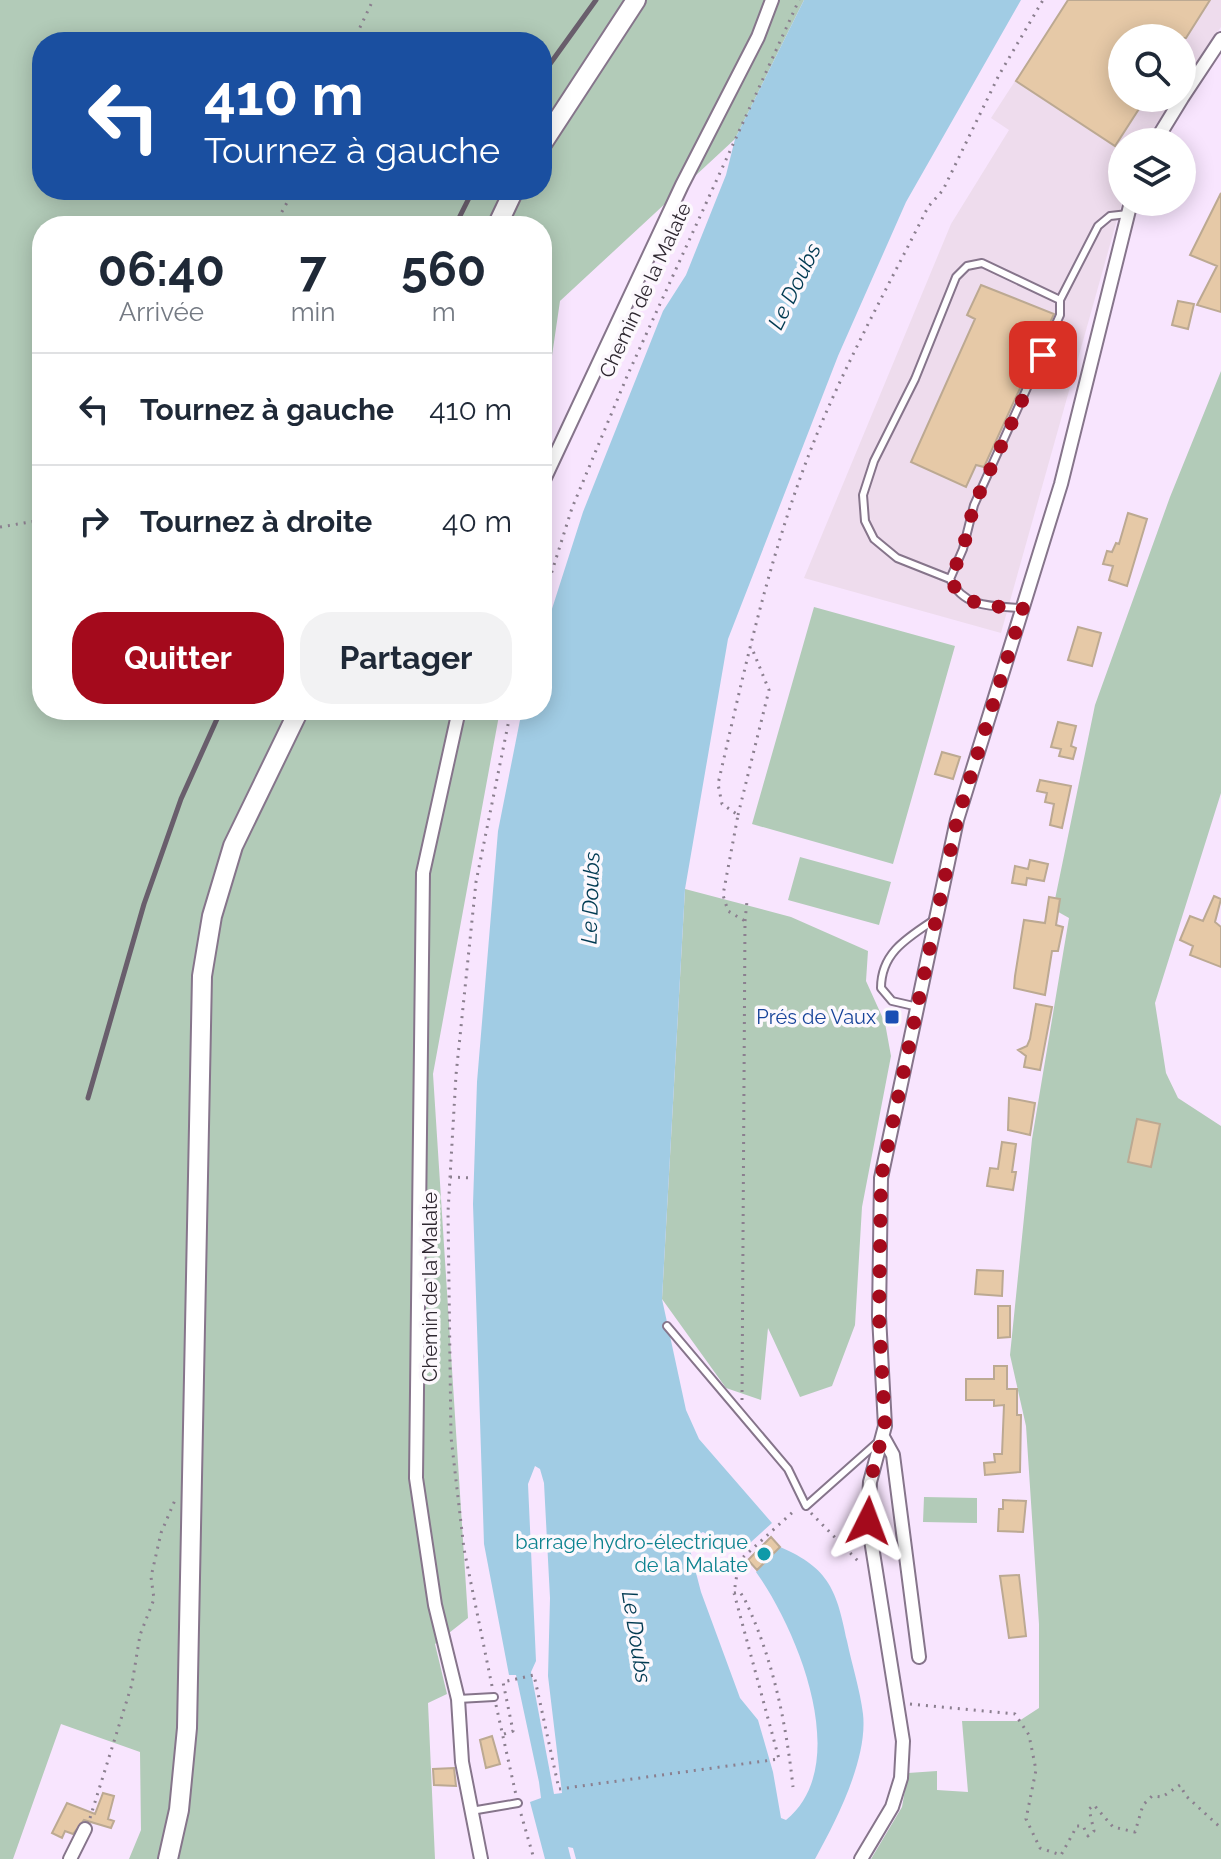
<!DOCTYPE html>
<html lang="fr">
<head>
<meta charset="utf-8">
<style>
	body { margin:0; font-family:Raleway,sans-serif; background:#f2f2f3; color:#1f2937; height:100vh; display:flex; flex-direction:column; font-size:30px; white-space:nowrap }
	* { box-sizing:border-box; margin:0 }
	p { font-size:26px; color:#747a83 }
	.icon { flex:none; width:44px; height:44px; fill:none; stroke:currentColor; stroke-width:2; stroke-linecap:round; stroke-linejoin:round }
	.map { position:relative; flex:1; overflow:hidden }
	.drawer { position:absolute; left:32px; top:216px; width:520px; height:504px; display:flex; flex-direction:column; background:#fff; border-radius:32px; box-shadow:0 4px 20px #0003 }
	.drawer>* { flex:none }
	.hud { position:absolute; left:32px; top:32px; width:520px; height:168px; border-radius:32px; box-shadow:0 4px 20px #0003; background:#1a4fa0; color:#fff; overflow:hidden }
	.controls { position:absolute; left:1108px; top:24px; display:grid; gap:16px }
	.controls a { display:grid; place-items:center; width:88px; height:88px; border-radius:50%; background:#fff; box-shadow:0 4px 20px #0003; font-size:40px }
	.pin { position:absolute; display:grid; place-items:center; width:68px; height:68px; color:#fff; margin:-34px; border-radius:16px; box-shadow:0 4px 12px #0006 }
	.me { position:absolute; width:88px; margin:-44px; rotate:3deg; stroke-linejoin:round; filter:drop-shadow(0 0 6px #0008) }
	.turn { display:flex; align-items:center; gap:28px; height:168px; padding:0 40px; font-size:36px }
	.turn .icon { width:104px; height:104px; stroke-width:2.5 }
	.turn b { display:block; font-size:56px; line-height:68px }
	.eta { display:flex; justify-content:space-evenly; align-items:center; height:136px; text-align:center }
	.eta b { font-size:48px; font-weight:700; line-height:56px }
	.button { display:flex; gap:16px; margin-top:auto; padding:16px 40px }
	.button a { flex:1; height:92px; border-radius:32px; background:#a40a1c; color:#fff; font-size:32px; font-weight:700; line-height:92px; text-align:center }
	.button a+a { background:#f2f2f3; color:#1f2937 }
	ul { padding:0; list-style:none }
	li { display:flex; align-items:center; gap:24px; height:112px; padding:0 40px; border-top:2px solid #e0e1e3 }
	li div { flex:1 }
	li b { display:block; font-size:30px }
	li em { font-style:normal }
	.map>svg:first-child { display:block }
	.industrial { fill:#eedced }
	.green { fill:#b2cbb8; fill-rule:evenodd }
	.water { fill:#a1cce4; fill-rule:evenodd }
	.building { fill:#e6c9a7; stroke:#bca992; stroke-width:2 }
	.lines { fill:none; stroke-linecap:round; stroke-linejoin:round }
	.service-casing { stroke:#86758b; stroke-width:10 }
	.minor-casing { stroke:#86758b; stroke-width:16 }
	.secondary-casing { stroke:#86758b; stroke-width:22 }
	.path { stroke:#8b7f8f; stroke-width:3; stroke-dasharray:2 6; stroke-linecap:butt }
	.service { stroke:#fff; stroke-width:6 }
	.minor { stroke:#fff; stroke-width:12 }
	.secondary { stroke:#fff; stroke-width:18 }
	.rail { stroke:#695e6c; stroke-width:5 }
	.route { stroke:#a40a1c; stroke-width:14; stroke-dasharray:0 25.2 }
	.transit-dot { fill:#1a4fb4; stroke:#fcf8fd; stroke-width:3 }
	.culture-dot { fill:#0f9aa8; stroke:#fcf8fd; stroke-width:3 }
	.labels { text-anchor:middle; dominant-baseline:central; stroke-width:7; stroke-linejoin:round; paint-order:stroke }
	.street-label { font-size:20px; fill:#2e2730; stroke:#fcf8fd }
	.transit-label { font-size:20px; fill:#164399; stroke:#fcf8fd; text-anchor:end }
	.culture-label { font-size:20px; fill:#0d838f; stroke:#fcf8fd; text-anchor:end }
	.water-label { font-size:22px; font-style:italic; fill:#003a52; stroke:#fcf8fd }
</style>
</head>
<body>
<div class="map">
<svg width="1221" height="1859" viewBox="0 0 1221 1859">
	<rect width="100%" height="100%" fill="#f8e5fe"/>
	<!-- industrial -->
	<path class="industrial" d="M1068,0H1221V27L1182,86V38H1122V98H1174L1144,142H1122V202L1001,633L804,578L951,224L1009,130L991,118Z"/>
	<!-- green -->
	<path class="green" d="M0,0H804L735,139L560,301L542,424V226H42V710H500L433,1074L468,1618L435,1644L447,1694L428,1703L435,1859H129L141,1830L140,1752L61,1724L13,1859H0ZM42,42H542V190H42Z
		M1221,371V793L1155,1003L1166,1073L1178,1098L1221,1126V1859H871L902,1807L908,1773L937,1771V1790L968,1792L962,1721H1019L1039,1708V1624L1026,1426L1010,1355L1032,1139L1069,918L1053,909L1095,705L1170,497Z
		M814,607L955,646L893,864L752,824Z
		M800,857L891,882L879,925L788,900Z
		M685,889L791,917L868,951L866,981L885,1023L891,1056L862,1207L855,1325L832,1386L800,1397L768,1328L761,1400L726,1388L662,1299Z
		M924,1497L977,1498V1523L923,1522Z"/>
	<!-- water -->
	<path class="water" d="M804,0H1021L906,202L838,356L728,639L685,889L662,1299L686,1410L699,1439L772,1523L740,1552L703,1532L693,1537L689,1546L701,1592L740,1698L758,1720L773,1772L781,1818L786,1820C854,1765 797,1629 756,1572L780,1547C830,1568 837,1592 847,1641C852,1665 860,1690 863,1714C868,1759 836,1821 815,1859H576L573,1848L568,1847L571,1859H545L530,1802L541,1798L539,1782L516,1675H509L484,1544L473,1204L477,1082L498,831L522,710H542V640L583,512L663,311L686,275L726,175L735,139ZM535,1466L540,1469L544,1483L550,1598L548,1676L562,1793L554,1794L531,1672L536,1661L528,1484Z"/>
	<!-- building -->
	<path class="building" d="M1068,0H1210L1186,38H1122V98H1146L1115,146L1016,81Z
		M1221,193V312L1197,305L1217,266L1190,255Z
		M981,285L1054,314L984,467L976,465L966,487L911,462L975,319L967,315Z
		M1178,301L1194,304L1188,329L1172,325Z
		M1128,513L1147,519L1127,586L1109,580L1113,566L1103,564L1107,551L1112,552L1116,543L1119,544Z
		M1078,627L1101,633L1092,666L1068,660Z
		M1058,722L1076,726L1071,746L1076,748L1073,759L1059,756L1061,749L1051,747Z
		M942,752L960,757L953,779L935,774Z
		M1040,780L1071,786L1062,828L1050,825L1054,804L1045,802L1047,793L1037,791Z
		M1030,860L1048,864L1044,881L1027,878L1026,885L1012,883L1015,866L1028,869Z
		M1214,896L1221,899L1215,922L1221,927V967L1190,955L1193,946L1180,940L1190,916L1203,921Z
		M1049,897L1060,899L1056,925L1063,927L1058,951H1052L1045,995L1014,988L1015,976L1024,920L1045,923Z
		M1036,1004L1052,1007L1040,1070L1024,1067L1026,1056L1018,1050L1027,1046L1030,1039Z
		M1009,1098L1035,1103L1030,1135L1008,1130Z
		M1137,1119L1160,1124L1151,1167L1128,1162Z
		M1002,1142L1016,1144L1012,1172H1016L1013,1190L987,1186L990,1168L998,1169Z
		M977,1270L1003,1271L1002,1296L975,1294Z
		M998,1306H1010V1337L998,1338Z
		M994,1366H1007V1389H1017V1415H1021L1020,1472L985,1475L984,1463L995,1462L994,1454H1002L1004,1405L994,1406V1400H966V1379H994Z
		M1003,1500L1026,1501L1023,1532L998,1531L999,1509H1003Z
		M771,1537L780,1547L757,1570L748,1560Z
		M1019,1575L1026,1636L1009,1638L1000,1576Z
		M492,1736L500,1764L486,1768L480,1740Z
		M454,1768L456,1786L434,1785L433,1769Z
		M103,1793L114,1796L108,1819L114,1821L111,1828L84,1820L73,1834L65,1831L62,1838L52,1833L67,1803L95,1814Z"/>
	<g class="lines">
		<defs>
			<path id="service" d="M950,579L897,558L874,539L865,521L863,495L874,461L915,379L956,277L967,266L982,263L1060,300L1098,226L1110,216L1128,214
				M1023,608C994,606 964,609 950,579L963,549L974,505L1060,315V300
				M918,1007L892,1001L881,988C881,953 907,938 934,920
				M667,1326L788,1469L806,1506L878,1442
				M458,1699L494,1697
				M471,1811L518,1803"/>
			<path id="minor" d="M1182,98L1221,39
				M1155,142L1182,98
				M542,484L682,185L758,37L772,0
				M459,710L423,873L416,1478L435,1605L458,1699L462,1762L481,1859
				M883,1437L893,1455L919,1657
				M70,1859L85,1829
				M861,1859L892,1807L901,1778L903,1741L868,1521L870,1482L885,1426L879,1316L881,1178L957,820L1061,484L1131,202"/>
			<path id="secondary" d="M542,144L636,0
				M497,226L514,190
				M168,1859L179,1810L187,1728L202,976L212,916L233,846L299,710"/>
		</defs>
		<!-- service casing -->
		<use href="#service" class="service-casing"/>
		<!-- minor casing -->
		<use href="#minor" class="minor-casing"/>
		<!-- secondary casing -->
		<use href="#secondary" class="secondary-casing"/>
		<!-- path -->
		<path class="path" d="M353,42L373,0
			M274,226L294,190
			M0,527L42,520
			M542,603L572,508L628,374L799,0
			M738,815L769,690L751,646
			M745,921L747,901
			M450,1177L474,1178
			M742,1400L745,921L728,911L723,895L738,815L722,804L718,784C744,671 769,557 811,449C844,365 888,287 928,207L943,190L999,75L1043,0
			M811,1513L861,1564
			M734,1593L740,1592L745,1600C773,1659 786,1722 793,1787
			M492,1686L464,1549L451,1437L448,1212L456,1075L476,882L511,710
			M910,1704L1015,1714L1029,1735L1036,1770L1026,1819L1040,1848L1061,1855L1077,1826H1083L1088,1836L1094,1831L1089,1809L1094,1805L1113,1827L1135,1832L1143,1805L1152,1796L1162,1797L1180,1785L1186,1796L1221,1828
			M496,1705L516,1795
			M504,1734L513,1731L503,1682L534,1675L559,1789L779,1759L734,1593L739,1561L795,1510
			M521,1814L534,1859
			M90,1818L132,1684L140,1635L154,1599L151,1577L161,1533L175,1500"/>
		<!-- service -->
		<use href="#service" class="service"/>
		<!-- minor -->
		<use href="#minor" class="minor"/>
		<!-- secondary -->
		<use href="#secondary" class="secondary"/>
		<!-- rail -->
		<path class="rail" d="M542,75L596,0
			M455,226L473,190
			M88,1098L144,904L181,799L221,710"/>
	</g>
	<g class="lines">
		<!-- route -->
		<path class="route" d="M868,1521L870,1482L885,1426L879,1316L881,1178L957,820L1023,608C994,606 964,609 950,579L963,549L974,505L1043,355"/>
	</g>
	<!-- markers -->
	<rect class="transit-dot" x="884" y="1009" width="16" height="16" rx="4"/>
	<circle class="culture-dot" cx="764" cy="1554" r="8"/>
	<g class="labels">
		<!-- street labels -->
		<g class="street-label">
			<text transform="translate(645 290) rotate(-65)">Chemin de la Malate</text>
			<text transform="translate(430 1287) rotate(-90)">Chemin de la Malate</text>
		</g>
		<!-- transit labels -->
		<g class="transit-label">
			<text x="876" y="1017">Prés de Vaux</text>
		</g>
		<!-- culture labels -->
		<g class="culture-label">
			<text x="748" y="1542">barrage hydro-électrique<tspan x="748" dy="23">de la Malate</tspan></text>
		</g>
		<!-- water labels -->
		<g class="water-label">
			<text transform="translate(794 286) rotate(-64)">Le Doubs</text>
			<text transform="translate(590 898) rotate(-88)">Le Doubs</text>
			<text transform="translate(637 1637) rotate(81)">Le Doubs</text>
		</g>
	</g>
</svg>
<div class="controls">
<a><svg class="icon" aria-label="search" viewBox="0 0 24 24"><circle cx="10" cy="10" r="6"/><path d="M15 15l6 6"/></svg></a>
<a><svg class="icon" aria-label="layers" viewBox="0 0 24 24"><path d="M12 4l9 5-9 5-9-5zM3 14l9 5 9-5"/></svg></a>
</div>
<div class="pin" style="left:1043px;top:355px;background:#d93025"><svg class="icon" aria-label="arrive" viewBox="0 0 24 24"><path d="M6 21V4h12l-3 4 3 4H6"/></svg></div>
<svg class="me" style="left:868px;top:1521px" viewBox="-20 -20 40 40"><path d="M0-17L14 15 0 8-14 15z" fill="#a40a1c" stroke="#fff" stroke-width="4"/></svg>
<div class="hud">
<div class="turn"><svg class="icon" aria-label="left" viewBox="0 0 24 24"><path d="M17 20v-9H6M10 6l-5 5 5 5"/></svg><div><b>410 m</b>Tournez à gauche</div></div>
</div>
<section class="drawer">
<div class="eta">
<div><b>06:40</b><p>Arrivée</p></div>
<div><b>7</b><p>min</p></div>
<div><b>560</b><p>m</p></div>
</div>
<ul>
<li><svg class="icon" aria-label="left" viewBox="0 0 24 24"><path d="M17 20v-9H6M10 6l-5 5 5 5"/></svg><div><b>Tournez à gauche</b></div><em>410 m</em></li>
<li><svg class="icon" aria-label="right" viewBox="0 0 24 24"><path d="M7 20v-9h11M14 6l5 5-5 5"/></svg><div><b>Tournez à droite</b></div><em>40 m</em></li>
</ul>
<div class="button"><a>Quitter</a><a>Partager</a></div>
</section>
</div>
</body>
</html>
